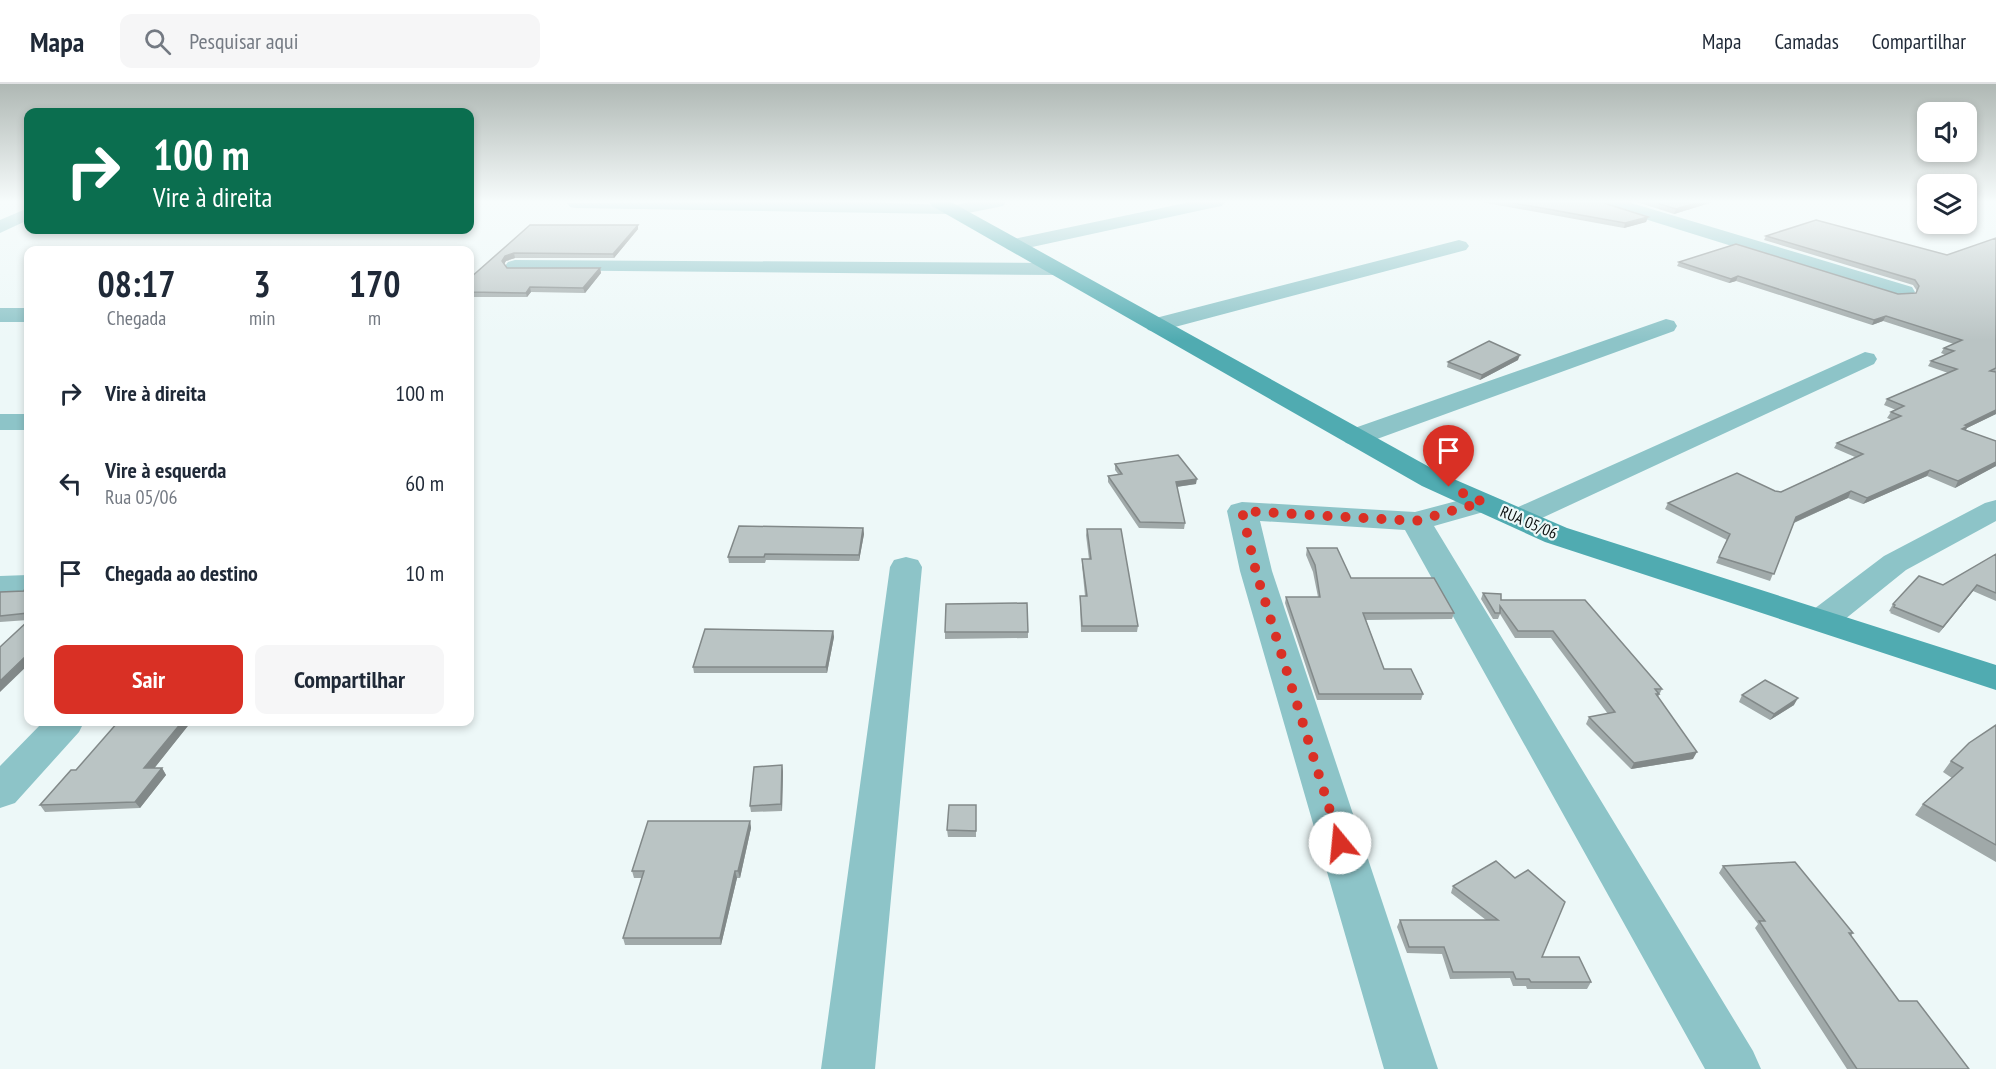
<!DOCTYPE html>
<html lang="pt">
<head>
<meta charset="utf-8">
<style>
	body { margin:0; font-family:"PT Sans Narrow",sans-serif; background:#f6f6f7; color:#1f2937; height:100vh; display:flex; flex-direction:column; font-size:22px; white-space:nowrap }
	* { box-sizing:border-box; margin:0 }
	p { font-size:20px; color:#747a83 }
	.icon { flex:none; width:33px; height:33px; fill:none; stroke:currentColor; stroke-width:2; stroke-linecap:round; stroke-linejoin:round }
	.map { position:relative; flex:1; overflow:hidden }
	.details { position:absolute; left:24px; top:162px; width:450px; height:480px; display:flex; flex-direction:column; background:#fff; border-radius:12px; box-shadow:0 3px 9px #0003 }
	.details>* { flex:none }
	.hud { position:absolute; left:24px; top:24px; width:450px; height:126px; border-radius:12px; box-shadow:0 3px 9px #0003; background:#0b6e4f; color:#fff; overflow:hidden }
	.fabs { position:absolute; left:1917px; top:18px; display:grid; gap:12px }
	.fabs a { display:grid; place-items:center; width:60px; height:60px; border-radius:12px; background:#fff; box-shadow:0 3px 9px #0003; font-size:30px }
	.pin { position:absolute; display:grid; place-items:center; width:51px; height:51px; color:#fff; margin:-62px -26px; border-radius:50% 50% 50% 0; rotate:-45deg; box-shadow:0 0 6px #0007 }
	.pin .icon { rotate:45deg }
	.me { position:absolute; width:66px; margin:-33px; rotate:343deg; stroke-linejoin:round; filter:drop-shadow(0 0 4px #0008) }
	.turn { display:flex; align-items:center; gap:21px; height:126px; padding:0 30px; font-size:27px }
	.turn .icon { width:78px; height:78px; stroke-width:2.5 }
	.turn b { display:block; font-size:42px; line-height:51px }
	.eta { display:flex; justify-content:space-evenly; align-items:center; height:102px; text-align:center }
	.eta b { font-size:36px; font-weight:700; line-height:42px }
	.action { display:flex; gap:12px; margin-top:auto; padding:12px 30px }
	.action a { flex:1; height:69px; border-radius:12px; background:#d93025; color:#fff; font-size:24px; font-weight:700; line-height:69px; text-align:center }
	.action a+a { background:#f6f6f7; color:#1f2937 }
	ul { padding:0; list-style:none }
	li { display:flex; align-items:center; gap:18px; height:90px; padding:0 30px }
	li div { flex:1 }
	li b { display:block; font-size:22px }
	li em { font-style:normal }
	header { display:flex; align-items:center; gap:36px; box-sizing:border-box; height:84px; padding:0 30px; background:#fff; border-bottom:2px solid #e0e1e3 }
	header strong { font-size:28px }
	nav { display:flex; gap:33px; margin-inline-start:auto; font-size:21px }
	.search { width:420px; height:54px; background:#f6f6f7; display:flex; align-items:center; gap:15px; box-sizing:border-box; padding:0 21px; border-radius:12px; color:#747a83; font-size:22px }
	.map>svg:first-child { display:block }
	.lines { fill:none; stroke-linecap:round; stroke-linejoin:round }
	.street { fill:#8dc4c8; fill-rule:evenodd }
	.secondary { fill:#50abb1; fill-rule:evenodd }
	.wall { fill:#a0a9a9 }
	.shaded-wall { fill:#828989 }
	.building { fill:#bac4c4; stroke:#828989; stroke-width:1.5 }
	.route { stroke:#d93025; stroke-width:10; stroke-dasharray:0 18 }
	.labels { text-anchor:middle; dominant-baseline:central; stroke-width:4.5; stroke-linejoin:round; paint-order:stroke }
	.street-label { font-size:16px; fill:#0b0f0f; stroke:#edf8f8 }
</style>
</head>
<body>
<header>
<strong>Mapa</strong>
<div class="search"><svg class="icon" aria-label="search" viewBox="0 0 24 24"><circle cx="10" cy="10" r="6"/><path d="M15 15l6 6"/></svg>Pesquisar aqui</div>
<nav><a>Mapa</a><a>Camadas</a><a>Compartilhar</a></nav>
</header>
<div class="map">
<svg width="1996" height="985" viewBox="0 0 1996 985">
	<rect width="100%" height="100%" fill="#edf8f8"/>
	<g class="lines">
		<!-- street -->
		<path class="street" d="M861,118L955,121L970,118H1006L1003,122L953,132L946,130L576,124L570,123L567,119Z
			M1190,118H1225L1222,122L1216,123L1014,167L1007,165L1004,161L1007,157L1014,155Z
			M1600,118H1628L1912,203L1915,208L1912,213L1904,214L1896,213L1603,122Z
			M28,124V136L0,149V136Z
			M1459,156L1466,158L1469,162L1466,166L1156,248L1148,246L1145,241L1148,236Z
			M515,176L1057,179L1064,181L1067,185L1064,189L1057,191L508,186L505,182L508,178Z
			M0,224H28V238H0Z
			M1666,235L1674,237L1677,242L1674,247L1366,359L1356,361L1346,359L1342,353L1346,347Z
			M1865,268L1874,270L1877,275L1874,280L1529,440L1518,443L1507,440L1503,434L1507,428Z
			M0,330H28V346H0Z
			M1483,410L1494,413L1498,419L1494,425L1434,442L1753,967L1761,985H1705L1405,446L1260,437L1272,487L1438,985H1384L1240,487L1227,427L1231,421L1242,418L1415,428Z
			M1996,416V437L1906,486L1834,544L1822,547L1810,544L1805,536L1810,528L1884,472L1985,419Z
			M906,473L918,476L922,483L875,985H821L890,483L894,476Z
			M28,491V511L0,512V492Z
			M43,638H84L79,648L15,719L0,724V682Z"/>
		<!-- secondary -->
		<path class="secondary" d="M929,118H951L1442,390L1567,444L1996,581V606L1545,458L1422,402L932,122Z"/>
	</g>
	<!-- wall -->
	<path class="wall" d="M1481,118H1603L1604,119L1648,133L1646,138L1624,144Z
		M1637,118H1713L1674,130Z
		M530,141L638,145L614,174H515L506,177L504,180L507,184H600L601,189L585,209L531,208L527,213H470V194Z
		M1766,152L1947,171L1996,154V330L1967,344L1965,346L1996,357V382L1955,404L1927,392L1863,420L1848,414L1794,439L1770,497L1716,479L1727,456L1665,425L1668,419L1775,407L1781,408L1855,373L1834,364L1837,359L1892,336L1887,334L1891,328L1896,326L1884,321L1887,315L1948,289L1928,282L1931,277L1946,271L1941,269L1944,264L1954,260L1883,237L1872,241L1736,197L1729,199L1677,182L1679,178L1898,210L1916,209L1917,207L1913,201L1764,156Z
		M1518,276L1480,296L1447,283L1448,278Z
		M1115,380L1196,400L1177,403L1185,439L1184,445L1139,444L1108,398V392L1118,390L1115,386Z
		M863,444L864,450L859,477L766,476L765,479H729L728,473Z
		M1087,445L1138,542L1137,548H1081L1080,512H1085L1082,481V475H1089L1086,451Z
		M1307,464L1351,494L1454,529L1452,535L1366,536L1384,585L1423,610L1421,616H1317L1285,519L1286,513H1318L1313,488L1306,471Z
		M1996,470V517L1973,507L1939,549L1890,529L1891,528L1889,527L1893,520L1943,501Z
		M28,501V536L0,538V508L24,507Z
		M1483,509L1501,516L1662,605L1658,613L1693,675L1631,685L1586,640L1589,633L1608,630L1551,554H1515L1500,530L1498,535H1493L1481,515Z
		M833,547L834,553L827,589H694L693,583Z
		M945,548H1028V554L945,555Z
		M1742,611L1794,621L1770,636L1739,618Z
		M191,638L154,684H162L166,691L140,724L45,728L40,721L76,686Z
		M1996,641V778L1915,731L1923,720L1952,694L1943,688L1951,677Z
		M782,681L783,688L782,727L751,728L750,722Z
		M976,721V753H948L947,746Z
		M750,737L751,744L740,794H737L721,861H625L623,854L642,794H634L632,787Z
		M1496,777L1542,873L1591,898L1587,905H1527L1526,902H1513L1510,894L1450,895L1442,870L1407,869L1397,843L1400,836H1486L1451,809L1453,802Z
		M1723,782L1853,849L1851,852L1899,917L1969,985H1847L1755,844L1758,840L1719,789Z"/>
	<!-- shaded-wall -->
	<path class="shaded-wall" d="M1699,118H1713L1674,130L1676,125Z
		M1648,133L1646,138L1624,144L1625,139Z
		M638,141V145L614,174L613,170Z
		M514,169L515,174L506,177L503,182L502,177L505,172Z
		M600,184L601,189L585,209L583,204Z
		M1738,192L1736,197L1729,199L1731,195Z
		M530,203L531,208L527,213L526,209Z
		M1886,232L1883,237L1872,241L1874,236Z
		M1520,271L1518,276L1480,296L1482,291Z
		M1996,326V330L1967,344L1965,348L1959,351L1965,341Z
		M1996,378V382L1955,404L1958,397Z
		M1930,386L1927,392L1863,420L1867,414Z
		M1197,395L1196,400L1175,403L1176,398Z
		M1851,407L1848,414L1793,439L1796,433Z
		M863,444L864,450L859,477V471Z
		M1977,501L1973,507L1939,549L1943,543Z
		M833,547L834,553L827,589L826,583Z
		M28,570V581L0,608V597Z
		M1798,614L1794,621L1770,636L1774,630Z
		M182,638H191L149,691L144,684Z
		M1697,668L1693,675L1631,685L1634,679Z
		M782,681L783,688L782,727L781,720Z
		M162,684L166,691L140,724L135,718Z
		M750,737L751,744L740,794L738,787Z
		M735,787L737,794L721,861L720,854Z"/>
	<!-- building -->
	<path class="building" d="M1508,118H1603L1604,119L1648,133L1625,139Z
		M1654,118H1699L1676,125Z
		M1816,136L1947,171L1996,154V284L1990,287L1996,288V326L1965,341L1968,342L1962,345L1996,357V378L1958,397L1930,386L1867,414L1851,407L1796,433L1774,490L1719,473L1730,450L1668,419L1737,389L1775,407L1781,408L1863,370L1837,359L1901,332L1891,328L1904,322L1887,315L1957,285L1931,277L1954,267L1944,264L1962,256L1886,232L1874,236L1738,192L1731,195L1679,178L1736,160L1898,210L1916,209L1919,202L1915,196L1766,152Z
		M530,141H638L613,170L514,169L505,172L502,177L507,184H600L583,204L530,203L526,209L470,208V194Z
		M1489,257L1520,271L1482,291L1448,278Z
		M1178,371L1197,395L1176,398L1185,439L1140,438L1108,392L1122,390L1115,380Z
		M739,442L863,444L859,471L765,470L764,473H728Z
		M1087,445H1121L1138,542H1082L1080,512H1087L1082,475H1091Z
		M1307,464H1337L1351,494H1434L1454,529H1363L1384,585H1411L1423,610H1319L1286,513H1320L1315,481Z
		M1996,470V509L1977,501L1943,543L1894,523L1895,521L1893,520L1919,492L1943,501Z
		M26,501H28V529L0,532V508L24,507Z
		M1483,509L1501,510V516H1585L1662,605H1655L1659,610H1656L1697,668L1634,679L1589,633L1615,628L1553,547H1518L1500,522V529H1495Z
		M1027,519L1028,548H945L946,520Z
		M28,537V570L0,597V563Z
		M705,545L833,547L826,583H693Z
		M1765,596L1798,614L1774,630L1742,611Z
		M118,638H182L144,684H162L135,718L40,721L71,686H76Z
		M1996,641V761L1923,720L1963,684L1951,677L1969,659Z
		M782,681L781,720L750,722L754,683Z
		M949,721H976V747L947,746Z
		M648,737H750L738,787H735L720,854H623L644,787H632Z
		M1496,777L1515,794L1528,786L1565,818L1542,873H1579L1591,898H1531L1529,895H1516L1513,888H1453L1444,863H1409L1400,836H1498L1453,802Z
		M1795,778L1853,849H1849L1899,917H1917L1969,985H1857L1759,837H1765L1723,782Z"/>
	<!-- sky -->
	<linearGradient id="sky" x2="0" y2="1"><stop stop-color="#afb8b4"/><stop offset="0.46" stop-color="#f7fcfc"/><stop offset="1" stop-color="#f7fcfc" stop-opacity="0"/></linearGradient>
	<rect width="1996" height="256" fill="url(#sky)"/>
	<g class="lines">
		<!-- route -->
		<path class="route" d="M1340,759L1256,488L1242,427L1416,437L1483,418L1449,403"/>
	</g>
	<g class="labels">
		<!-- street labels -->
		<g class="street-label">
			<text transform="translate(1529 438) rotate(23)">RUA 05/06</text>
		</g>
	</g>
</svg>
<div class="fabs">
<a><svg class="icon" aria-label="sound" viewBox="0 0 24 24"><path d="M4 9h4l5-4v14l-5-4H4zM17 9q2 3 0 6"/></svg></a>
<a><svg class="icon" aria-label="layers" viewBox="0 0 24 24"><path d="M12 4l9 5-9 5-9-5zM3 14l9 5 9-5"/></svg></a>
</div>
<div class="pin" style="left:1449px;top:403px;background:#d93025"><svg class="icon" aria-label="arrive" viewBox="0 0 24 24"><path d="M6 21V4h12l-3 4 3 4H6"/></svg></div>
<svg class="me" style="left:1340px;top:759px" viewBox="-20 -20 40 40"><circle r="19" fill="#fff"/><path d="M0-13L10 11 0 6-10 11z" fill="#d93025"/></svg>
<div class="hud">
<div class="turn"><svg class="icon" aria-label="right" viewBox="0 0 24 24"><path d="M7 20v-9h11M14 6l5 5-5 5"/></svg><div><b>100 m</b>Vire à direita</div></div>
</div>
<section class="details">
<div class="eta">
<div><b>08:17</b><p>Chegada</p></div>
<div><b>3</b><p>min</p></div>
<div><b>170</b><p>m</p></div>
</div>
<ul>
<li><svg class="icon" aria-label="right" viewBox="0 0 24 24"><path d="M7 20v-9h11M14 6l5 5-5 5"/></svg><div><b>Vire à direita</b></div><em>100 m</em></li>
<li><svg class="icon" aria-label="left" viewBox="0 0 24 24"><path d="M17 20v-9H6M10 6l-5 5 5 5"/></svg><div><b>Vire à esquerda</b><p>Rua 05/06</p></div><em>60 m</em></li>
<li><svg class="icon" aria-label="arrive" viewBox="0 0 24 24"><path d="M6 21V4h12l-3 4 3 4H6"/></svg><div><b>Chegada ao destino</b></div><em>10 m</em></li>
</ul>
<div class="action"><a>Sair</a><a>Compartilhar</a></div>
</section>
</div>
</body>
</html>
